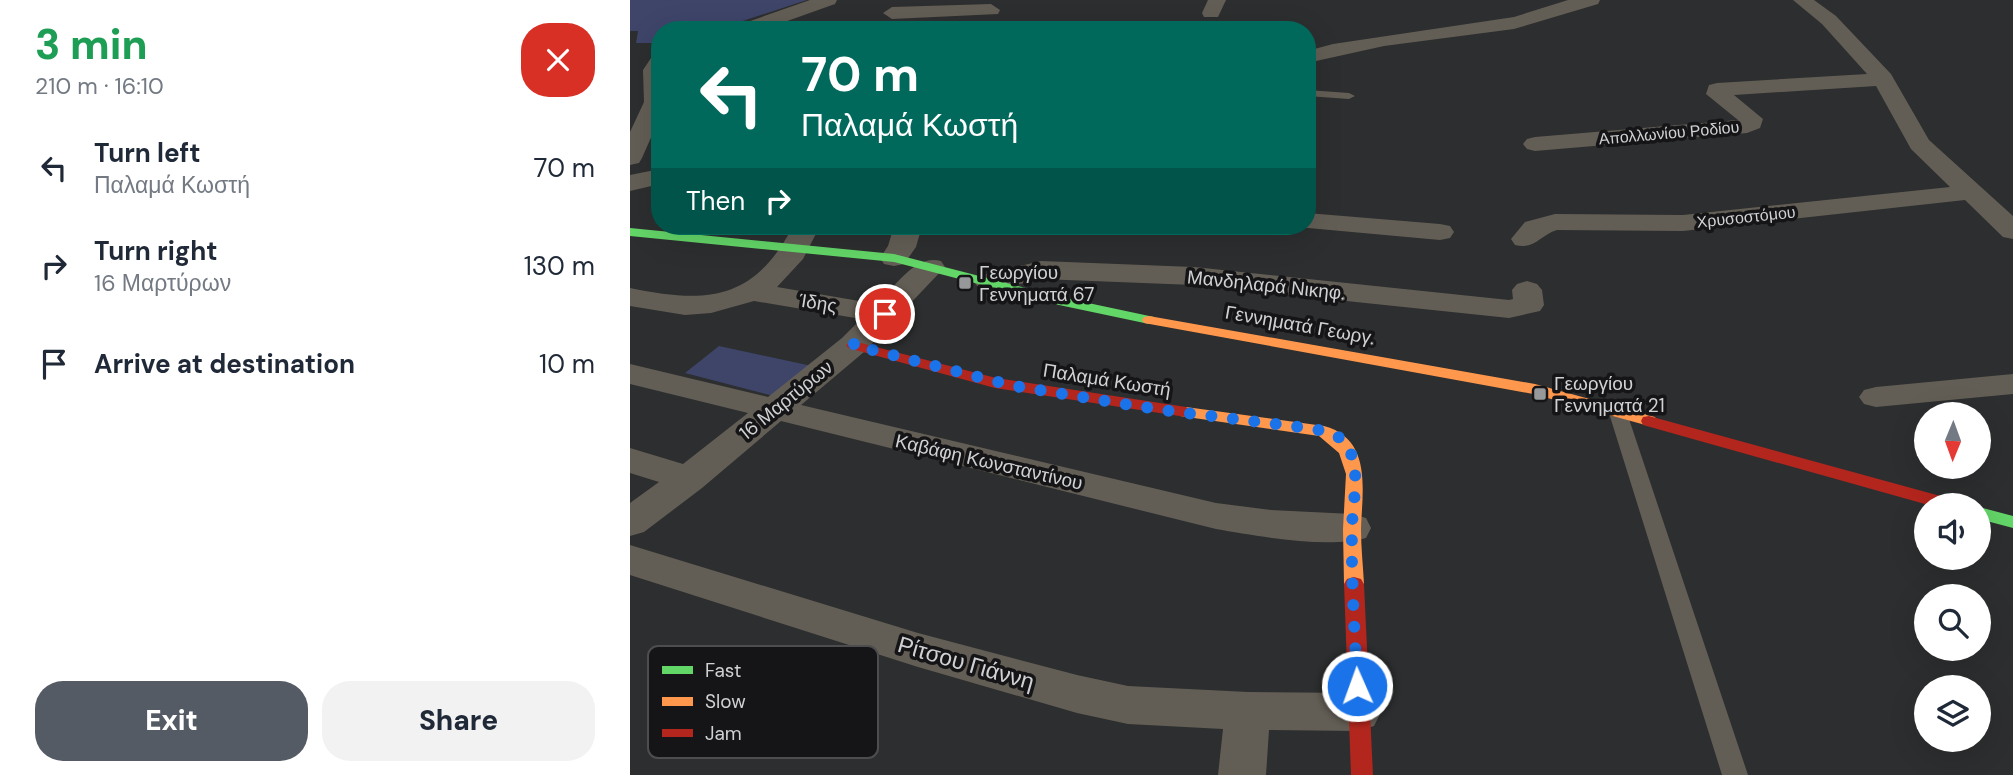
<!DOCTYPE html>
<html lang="en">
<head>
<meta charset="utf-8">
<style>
	body { margin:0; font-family:"DM Sans",sans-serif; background:#f2f2f3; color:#1f2937; height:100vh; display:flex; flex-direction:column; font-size:26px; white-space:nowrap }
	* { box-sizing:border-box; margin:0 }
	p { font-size:23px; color:#747a83 }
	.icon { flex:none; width:38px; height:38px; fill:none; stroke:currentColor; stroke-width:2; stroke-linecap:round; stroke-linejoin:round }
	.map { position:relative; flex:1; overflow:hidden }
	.drawer { display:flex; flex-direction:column; background:#fff; width:630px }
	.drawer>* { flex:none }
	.hud { position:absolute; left:21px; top:21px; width:665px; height:214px; border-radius:28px; box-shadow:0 7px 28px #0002; background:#00695c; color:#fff; overflow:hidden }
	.needle { width:46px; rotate:181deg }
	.fabs { position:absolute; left:1284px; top:402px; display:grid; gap:14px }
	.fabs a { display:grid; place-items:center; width:77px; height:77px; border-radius:50%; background:#fff; box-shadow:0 7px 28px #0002; font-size:35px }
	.pin { position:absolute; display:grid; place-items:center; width:60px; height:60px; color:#fff; margin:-30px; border:4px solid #fff; border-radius:50%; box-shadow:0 2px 7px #0007 }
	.me { position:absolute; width:77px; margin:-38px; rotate:358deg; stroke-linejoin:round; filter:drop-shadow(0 0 5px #0008) }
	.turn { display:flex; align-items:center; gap:24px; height:147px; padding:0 35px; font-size:32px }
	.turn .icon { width:91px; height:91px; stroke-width:2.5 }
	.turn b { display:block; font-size:49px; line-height:60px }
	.then { display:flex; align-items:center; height:66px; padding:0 35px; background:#0003; gap:14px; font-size:26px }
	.round { display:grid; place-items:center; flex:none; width:74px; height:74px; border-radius:28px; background:#f2f2f3 }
	.summary { display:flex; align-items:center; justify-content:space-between; height:119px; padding:0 35px }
	h1 { font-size:42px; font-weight:800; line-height:52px; color:#1e9e55 }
	.primary-button { display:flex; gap:14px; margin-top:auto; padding:14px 35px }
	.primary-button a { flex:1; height:80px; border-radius:28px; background:#555b64; color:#fff; font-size:28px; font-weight:800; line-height:80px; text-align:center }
	.primary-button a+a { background:#f2f2f3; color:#1f2937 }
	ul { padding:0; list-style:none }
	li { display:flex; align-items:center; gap:21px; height:98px; padding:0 35px }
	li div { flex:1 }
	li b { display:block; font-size:26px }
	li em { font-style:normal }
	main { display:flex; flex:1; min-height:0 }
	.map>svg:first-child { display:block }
	.green { fill:#3e4569 }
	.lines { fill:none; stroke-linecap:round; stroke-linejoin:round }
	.lane { fill:#635e55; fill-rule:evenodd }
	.street { fill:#635e55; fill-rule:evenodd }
	.fast { fill:#63d668; fill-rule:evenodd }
	.slow { fill:#ff974d; fill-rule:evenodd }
	.jam { fill:#b3261e; fill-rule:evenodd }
	.route { stroke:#1a73e8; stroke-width:12; stroke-dasharray:0 21.6 }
	.poi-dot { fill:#97989a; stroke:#151517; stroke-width:2.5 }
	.labels { text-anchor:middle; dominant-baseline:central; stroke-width:7; stroke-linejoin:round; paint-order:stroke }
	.far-street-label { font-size:16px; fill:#d0d1d3; stroke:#151517 }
	.poi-label { font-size:19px; fill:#d0d1d3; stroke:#151517; text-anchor:start }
	.street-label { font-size:19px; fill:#d0d1d3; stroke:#151517 }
	.near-street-label { font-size:23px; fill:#d0d1d3; stroke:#151517 }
	.key { fill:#151517; stroke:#4d4d4f; stroke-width:2 }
	.key-label { font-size:19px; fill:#d0d1d3 }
</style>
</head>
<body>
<main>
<section class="drawer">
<div class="summary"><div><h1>3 min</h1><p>210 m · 16:10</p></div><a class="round" style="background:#d93025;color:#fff"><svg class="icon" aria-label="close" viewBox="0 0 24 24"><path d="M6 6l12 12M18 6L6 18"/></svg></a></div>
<ul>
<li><svg class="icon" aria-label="left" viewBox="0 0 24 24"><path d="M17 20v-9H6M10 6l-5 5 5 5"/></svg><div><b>Turn left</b><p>Παλαμά Κωστή</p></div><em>70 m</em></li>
<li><svg class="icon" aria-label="right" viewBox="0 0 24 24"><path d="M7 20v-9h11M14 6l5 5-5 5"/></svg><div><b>Turn right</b><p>16 Μαρτύρων</p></div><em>130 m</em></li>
<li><svg class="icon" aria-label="arrive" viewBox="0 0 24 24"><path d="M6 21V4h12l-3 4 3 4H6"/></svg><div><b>Arrive at destination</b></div><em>10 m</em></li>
</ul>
<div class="primary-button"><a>Exit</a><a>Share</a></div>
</section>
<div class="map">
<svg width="1383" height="775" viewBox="0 0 1383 775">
	<rect width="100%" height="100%" fill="#2d2e2f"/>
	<!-- green -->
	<path class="green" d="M0,0H177L85,30H30V43H6L8,31H0Z
		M89,346L182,366L144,396L55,373Z"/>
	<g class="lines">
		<!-- lane -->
		<path class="lane" d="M677,90L719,93L725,96L719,99L677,96Z
			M987,404L996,410L1118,775H1092L978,410Z"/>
		<!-- street -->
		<path class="street" d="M180,0H207L205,4L132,30H103L106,26Z
			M578,0H596L588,17H574L572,13Z
			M938,0H970L968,4L884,29L754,46L677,63V51L703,44L884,17Z
			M1163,0H1184L1206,16L1261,74L1299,140L1383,216V239L1373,237L1335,200L1053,231L927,230C910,235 905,250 885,245L881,239L895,222L925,214L1053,215L1320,187L1281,149L1246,86L1104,95L1133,119L1130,128L1117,133L905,151L897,149L893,144L897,139L905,137L1108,120L1076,94L1079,85L1087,83L1237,74L1192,24Z
			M361,4L370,10L368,14L262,19L253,13L262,7Z
			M30,53V117L12,158L9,163L0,165V132L14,102L13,70L23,55Z
			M30,169V184L0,191V175Z
			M677,213L810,224L820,226L824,232L820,238L810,240L667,227L677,226Z
			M163,226H190L173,259L147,287L247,304C265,287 285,254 311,261L315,267L234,352L171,405L586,503L641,510L722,514L736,518L741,528L736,538C697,549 627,536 586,529L151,421L72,488L14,532L0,536V503L29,482L0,473V448L53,464L118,413L0,384V364L138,397L212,338L231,319L124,301L81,313L55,315L0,306V288C77,304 124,301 163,226Z
			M264,226H292L286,247L274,264L264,266L254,264L250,258L258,246Z
			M411,261L564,267L879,300L883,299L882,290L887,284L897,281L907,284L912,290L914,305L910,311L879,318L564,285L411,279L359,291L349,288L344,282L349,276Z
			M1383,374V394L1246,407L1234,404L1229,397L1234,390L1246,387Z
			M0,545L288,633L447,675L498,686L618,692L728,693L744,698L751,712L744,726L728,731L639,730L636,775H588L593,729L498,724L447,713L288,667L0,575Z"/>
		<!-- fast -->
		<path class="fast" d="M0,228L264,254L430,297L524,317L526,320L519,324L429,305L264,262L0,236Z
			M1349,507L1383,516V528L1349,519Z"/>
		<!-- slow -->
		<path class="slow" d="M519,316L905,384L1025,417L1027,421L1019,426L903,394L514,323L512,320L514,317Z
			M556,407L694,426C743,439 732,492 731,529C731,547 733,566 734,584L731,589L724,591L717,589L714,584L713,529L716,474L709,453L689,436L550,416L548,412Z"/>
		<!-- jam -->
		<path class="jam" d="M223,341L366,378L556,407L564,412L556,417L365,388L218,348L216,345Z
			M1019,416L1325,500L1331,502L1334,506H1302L1013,425L1011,421L1013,417Z
			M724,577L731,579L734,584L743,775H721L714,584L717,579Z"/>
	</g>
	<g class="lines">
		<!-- route -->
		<path class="route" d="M255,314L223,345L384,386L532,410L678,428C694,431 711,433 719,449C731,473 722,504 722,529C721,581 725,634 727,686"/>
	</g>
	<!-- markers -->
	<g class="poi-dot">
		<rect x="328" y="276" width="14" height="14" rx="3.5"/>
		<rect x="903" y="387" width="14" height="14" rx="3.5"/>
	</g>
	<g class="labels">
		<!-- far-street labels -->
		<g class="far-street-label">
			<text transform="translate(1039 133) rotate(-5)">Απολλωνίου Ροδίου</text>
			<text transform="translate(1116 217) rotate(-6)">Χρυσοστόμου</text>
		</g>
		<!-- poi labels -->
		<g class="poi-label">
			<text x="349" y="272">Γεωργίου<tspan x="349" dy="22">Γεννηματά 67</tspan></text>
			<text x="924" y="383">Γεωργίου<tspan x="924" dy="22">Γεννηματά 21</tspan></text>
		</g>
		<!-- street labels -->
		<g class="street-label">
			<text transform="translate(636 285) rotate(6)">Μανδηλαρά Νικηφ.</text>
			<text transform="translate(188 303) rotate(9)">Ίδης</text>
			<text transform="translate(670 325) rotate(10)">Γεννηματά Γεωργ.</text>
			<text transform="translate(477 380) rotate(9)">Παλαμά Κωστή</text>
			<text transform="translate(156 400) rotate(-39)">16 Μαρτύρων</text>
			<text transform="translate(359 462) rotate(13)">Καβάφη Κωνσταντίνου</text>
		</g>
		<!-- near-street labels -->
		<g class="near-street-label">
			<text transform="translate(336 663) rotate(16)">Ρίτσου Γιάννη</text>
		</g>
	</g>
	<!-- legend -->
	<rect x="18" y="646" width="230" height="112" rx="10" class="key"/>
	<rect x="32" y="666" width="31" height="8" fill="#63d668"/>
	<rect x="32" y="697" width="31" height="9" fill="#ff974d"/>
	<rect x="32" y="729" width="31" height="8" fill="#b3261e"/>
	<g class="key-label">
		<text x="75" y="677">Fast</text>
		<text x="75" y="708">Slow</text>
		<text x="75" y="740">Jam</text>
	</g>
</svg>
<div class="fabs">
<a><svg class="needle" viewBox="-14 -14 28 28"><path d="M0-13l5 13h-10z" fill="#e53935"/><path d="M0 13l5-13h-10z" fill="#747a83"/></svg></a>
<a><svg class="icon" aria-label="sound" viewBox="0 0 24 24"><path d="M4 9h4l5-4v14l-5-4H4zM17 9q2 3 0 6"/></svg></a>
<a><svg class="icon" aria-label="search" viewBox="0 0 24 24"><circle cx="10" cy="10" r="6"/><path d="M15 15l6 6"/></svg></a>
<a><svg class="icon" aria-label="layers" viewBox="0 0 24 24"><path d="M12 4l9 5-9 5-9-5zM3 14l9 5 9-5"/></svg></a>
</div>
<div class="pin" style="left:255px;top:314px;background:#d93025"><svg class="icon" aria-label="arrive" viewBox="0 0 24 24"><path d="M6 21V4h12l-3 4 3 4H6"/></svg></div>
<svg class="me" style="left:727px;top:686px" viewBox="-20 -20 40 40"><circle r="17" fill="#1a73e8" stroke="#fff" stroke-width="3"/><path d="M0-11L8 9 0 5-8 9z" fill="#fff"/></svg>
<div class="hud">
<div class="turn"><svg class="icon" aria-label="left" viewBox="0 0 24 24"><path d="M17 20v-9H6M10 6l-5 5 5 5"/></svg><div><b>70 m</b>Παλαμά Κωστή</div></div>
<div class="then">Then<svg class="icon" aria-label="right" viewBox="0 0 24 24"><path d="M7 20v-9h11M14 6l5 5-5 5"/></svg></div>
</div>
</div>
</main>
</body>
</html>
